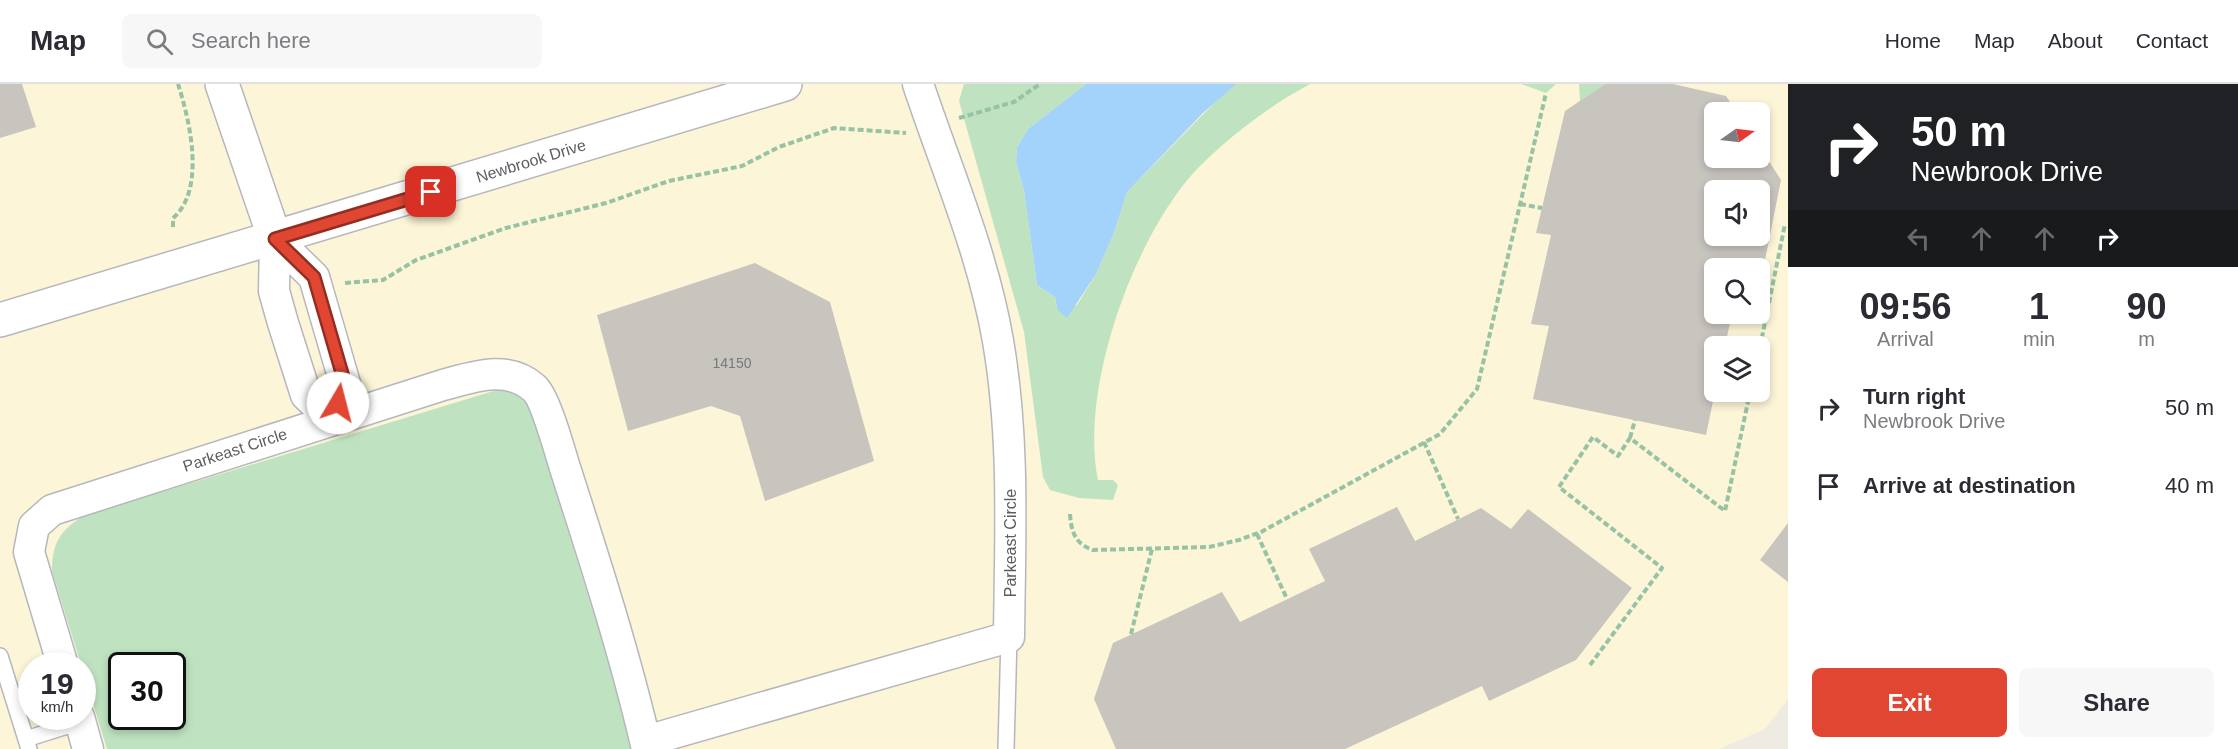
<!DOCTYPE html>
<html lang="en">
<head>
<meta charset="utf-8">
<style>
	body { margin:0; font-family:Arial,sans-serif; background:#f7f7f7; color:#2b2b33; height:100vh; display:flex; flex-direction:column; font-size:22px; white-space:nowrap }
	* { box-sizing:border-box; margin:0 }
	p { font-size:20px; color:#7c7c81 }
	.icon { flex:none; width:33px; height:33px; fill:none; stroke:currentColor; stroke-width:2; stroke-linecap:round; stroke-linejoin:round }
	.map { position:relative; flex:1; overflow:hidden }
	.panel { display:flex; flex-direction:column; background:#fff; width:450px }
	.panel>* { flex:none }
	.banner { background:#202124; color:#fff; overflow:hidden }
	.needle { width:39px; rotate:76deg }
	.fabs { position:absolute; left:1704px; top:18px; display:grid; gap:12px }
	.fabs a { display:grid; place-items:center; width:66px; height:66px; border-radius:9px; background:#fff; box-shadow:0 3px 9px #0003; font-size:30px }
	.speed { position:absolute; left:18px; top:568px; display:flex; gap:12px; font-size:30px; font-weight:700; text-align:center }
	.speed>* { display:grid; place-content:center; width:78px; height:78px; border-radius:50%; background:#fff; box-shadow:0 3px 9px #0003; line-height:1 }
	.speed small { font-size:15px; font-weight:400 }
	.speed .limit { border:3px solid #111; border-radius:9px; background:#fff; color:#111 }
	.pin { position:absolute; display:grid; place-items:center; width:51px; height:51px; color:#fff; margin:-26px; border-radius:12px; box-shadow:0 3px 9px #0006 }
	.me { position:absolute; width:66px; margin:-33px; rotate:8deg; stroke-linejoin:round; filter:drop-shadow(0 0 4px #0008) }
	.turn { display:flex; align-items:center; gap:21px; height:126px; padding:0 24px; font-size:27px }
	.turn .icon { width:78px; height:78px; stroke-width:2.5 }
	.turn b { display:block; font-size:42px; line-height:51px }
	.lanes { display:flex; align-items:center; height:57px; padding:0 24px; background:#0003; justify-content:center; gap:30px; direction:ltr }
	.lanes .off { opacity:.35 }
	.eta { display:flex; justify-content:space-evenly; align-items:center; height:102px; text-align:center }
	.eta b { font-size:36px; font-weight:800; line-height:42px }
	.action { display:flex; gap:12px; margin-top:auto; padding:12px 24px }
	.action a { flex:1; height:69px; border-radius:9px; background:#e14633; color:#fff; font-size:24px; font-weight:800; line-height:69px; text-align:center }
	.action a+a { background:#f7f7f7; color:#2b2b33 }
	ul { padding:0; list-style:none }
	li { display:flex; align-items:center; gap:18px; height:78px; padding:0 24px }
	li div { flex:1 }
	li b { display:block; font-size:22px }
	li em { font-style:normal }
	header { display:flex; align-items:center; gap:36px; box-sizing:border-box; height:84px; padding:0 30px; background:#fff; border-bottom:2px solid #e1e1e2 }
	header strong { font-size:28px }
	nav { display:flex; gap:33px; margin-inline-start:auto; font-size:21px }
	.search { width:420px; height:54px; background:#f7f7f7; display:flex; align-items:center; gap:15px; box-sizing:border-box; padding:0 21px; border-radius:9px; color:#7c7c81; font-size:22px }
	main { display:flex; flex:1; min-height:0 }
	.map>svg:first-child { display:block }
	.commercial { fill:#fcf5d7; fill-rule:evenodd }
	.green { fill:#bfe3c0; fill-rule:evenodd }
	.water { fill:#a3d2fb }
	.building { fill:#c8c5bf; fill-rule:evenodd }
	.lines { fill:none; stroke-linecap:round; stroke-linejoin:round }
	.service-casing { stroke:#b5b7bc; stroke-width:18 }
	.minor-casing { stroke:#b5b7bc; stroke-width:33 }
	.tertiary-casing { stroke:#b5b7bc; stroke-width:36 }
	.path { stroke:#97c2a4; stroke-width:4; stroke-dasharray:6 3; stroke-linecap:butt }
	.service { stroke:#fff; stroke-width:15 }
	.minor { stroke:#fff; stroke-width:30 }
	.tertiary { stroke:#fff; stroke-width:33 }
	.route-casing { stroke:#922e21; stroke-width:15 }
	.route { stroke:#e14633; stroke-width:10 }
	.labels { text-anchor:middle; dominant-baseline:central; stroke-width:4.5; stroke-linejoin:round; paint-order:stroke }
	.number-label { font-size:14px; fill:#767879 }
	.street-label { font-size:16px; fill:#5a5e62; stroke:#fff }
</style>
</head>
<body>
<header>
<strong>Map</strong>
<div class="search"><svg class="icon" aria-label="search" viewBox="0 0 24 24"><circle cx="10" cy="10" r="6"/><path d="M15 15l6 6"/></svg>Search here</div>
<nav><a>Home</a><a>Map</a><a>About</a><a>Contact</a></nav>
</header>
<main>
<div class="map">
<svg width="1788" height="665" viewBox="0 0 1788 665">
	<rect width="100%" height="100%" fill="#edebe2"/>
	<!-- commercial -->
	<path class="commercial" d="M0,0H1788V615L1765,645L1719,665H0ZM1714,28H1760V74H1714ZM1714,106H1760V152H1714ZM1714,184H1760V230H1714ZM1714,262H1760V308H1714ZM32,582H82V633H32ZM122,582H172V633H122Z"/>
	<!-- green -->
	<path class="green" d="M964,0H1086L1028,45L1017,63L1016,78L1024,106L1037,201L1055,213L1057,225L1077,221L1096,190L1114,149L1127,108L1227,6L1236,0H1310C1269,22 1230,52 1197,85C1134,152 1079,305 1098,396H1113L1118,401L1113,416L1079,414L1050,406L1043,393L1024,248L959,17Z
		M1521,0H1556L1546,9Z
		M1579,0H1605L1580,17Z
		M500,305C515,306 523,312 530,325L636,665H107L52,487C52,459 60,447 83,432ZM122,582H172V633H122Z"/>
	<!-- water -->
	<path class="water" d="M1086,0H1236L1203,29L1127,108L1114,149L1096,190L1067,234L1057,225L1055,213L1037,201L1024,106L1016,78L1017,63L1028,45Z"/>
	<!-- building -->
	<path class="building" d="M0,0H22L36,43L0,54Z
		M1605,0H1673L1726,12L1737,28H1714V74H1760V63L1781,96L1762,191L1760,184H1714V230H1732L1725,262H1714L1715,308L1706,351L1533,315L1549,242L1531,240L1551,151L1536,149L1565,27ZM1714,106H1760V152H1714Z
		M755,179L830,218L874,377L765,417L740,332L711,322L628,347L597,231Z
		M1397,423L1415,457L1481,424L1511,445L1528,425L1632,504L1576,576L1489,617L1482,602L1345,665H1116L1094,615L1113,559L1222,508L1240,538L1325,497L1309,465Z
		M1788,439V498L1760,476Z"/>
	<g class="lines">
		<defs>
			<path id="service" d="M0,572L29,665
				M26,655L80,638
				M1006,665L1009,553"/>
			<path id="minor" d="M275,155L314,193L346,303L331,335L306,311L283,239L274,207Z
				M63,582L29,468L34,442L52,426L443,301C473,293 507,280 534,304C545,313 560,368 565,384C595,477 625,570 647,665
				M79,633L88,665
				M646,657L1009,553C1010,454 1015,355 998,257C983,169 946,84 918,0"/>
			<path id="tertiary" d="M222,0L275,155
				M0,236L785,0"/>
		</defs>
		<!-- service casing -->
		<use href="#service" class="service-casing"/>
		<!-- minor casing -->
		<use href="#minor" class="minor-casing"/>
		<!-- tertiary casing -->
		<use href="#tertiary" class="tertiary-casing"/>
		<!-- path -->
		<path class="path" d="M959,34L1014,18L1040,0
			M1520,120L1542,124
			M173,143V134C206,106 190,37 178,0
			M345,199L383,196L416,176L506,144L606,119L669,97L742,82L779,63L834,44L906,49
			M1760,263L1785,140
			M1630,354L1635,336
			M1424,358L1458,435
			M1070,430C1071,447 1075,460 1093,466L1209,463L1239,456L1261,448L1440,350L1477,305L1546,9
			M1257,450L1287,515
			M1131,550L1152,465
			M1590,581L1662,484L1559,403L1593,353L1618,372L1630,354L1725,427L1750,308"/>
		<!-- service -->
		<use href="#service" class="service"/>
		<!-- minor -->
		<use href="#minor" class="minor"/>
		<!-- tertiary -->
		<use href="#tertiary" class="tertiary"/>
	</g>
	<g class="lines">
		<defs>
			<path id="route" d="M338,319L346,303L314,193L275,155L431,108"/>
		</defs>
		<!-- route casing -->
		<use href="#route" class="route-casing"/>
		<!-- route -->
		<use href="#route" class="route"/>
	</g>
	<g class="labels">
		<!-- number labels -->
		<g class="number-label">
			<text x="732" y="279">14150</text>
		</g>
		<!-- street labels -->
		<g class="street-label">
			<text transform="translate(531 77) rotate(-17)">Newbrook Drive</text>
			<text transform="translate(235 366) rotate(-18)">Parkeast Circle</text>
			<text transform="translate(1010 459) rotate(-90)">Parkeast Circle</text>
		</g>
	</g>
</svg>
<div class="fabs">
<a><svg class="needle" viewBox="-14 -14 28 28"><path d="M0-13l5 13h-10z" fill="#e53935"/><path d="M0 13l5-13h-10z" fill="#7c7c81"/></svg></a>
<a><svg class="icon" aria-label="sound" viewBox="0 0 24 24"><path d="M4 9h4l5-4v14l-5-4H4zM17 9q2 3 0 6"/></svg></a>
<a><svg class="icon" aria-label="search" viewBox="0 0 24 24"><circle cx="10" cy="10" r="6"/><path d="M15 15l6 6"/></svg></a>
<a><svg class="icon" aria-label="layers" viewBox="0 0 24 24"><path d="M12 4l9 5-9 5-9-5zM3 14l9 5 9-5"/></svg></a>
</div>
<div class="speed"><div>19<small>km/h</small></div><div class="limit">30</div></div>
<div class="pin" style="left:431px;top:108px;background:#d93025"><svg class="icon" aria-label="arrive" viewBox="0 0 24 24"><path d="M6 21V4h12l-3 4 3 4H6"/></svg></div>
<svg class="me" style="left:338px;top:319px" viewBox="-20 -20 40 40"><circle r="19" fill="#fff"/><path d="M0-13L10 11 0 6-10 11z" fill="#e14633"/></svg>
</div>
<section class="panel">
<div class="banner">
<div class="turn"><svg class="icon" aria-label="right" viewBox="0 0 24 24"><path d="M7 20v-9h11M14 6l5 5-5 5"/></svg><div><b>50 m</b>Newbrook Drive</div></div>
<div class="lanes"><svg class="icon off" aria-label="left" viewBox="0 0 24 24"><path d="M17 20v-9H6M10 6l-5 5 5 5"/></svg><svg class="icon off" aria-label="ahead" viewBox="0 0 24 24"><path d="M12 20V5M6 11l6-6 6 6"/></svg><svg class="icon off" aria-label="ahead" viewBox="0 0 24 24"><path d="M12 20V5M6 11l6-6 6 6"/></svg><svg class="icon" aria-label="right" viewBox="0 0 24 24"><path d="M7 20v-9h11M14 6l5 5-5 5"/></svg></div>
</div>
<div class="eta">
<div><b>09:56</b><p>Arrival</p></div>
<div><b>1</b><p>min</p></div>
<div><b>90</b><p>m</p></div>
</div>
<ul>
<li><svg class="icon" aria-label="right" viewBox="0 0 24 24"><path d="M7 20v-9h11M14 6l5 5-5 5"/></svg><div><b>Turn right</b><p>Newbrook Drive</p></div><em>50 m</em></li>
<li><svg class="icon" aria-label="arrive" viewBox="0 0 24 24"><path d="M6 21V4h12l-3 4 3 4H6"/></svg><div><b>Arrive at destination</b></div><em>40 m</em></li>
</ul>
<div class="action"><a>Exit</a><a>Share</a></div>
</section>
</main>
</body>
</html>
